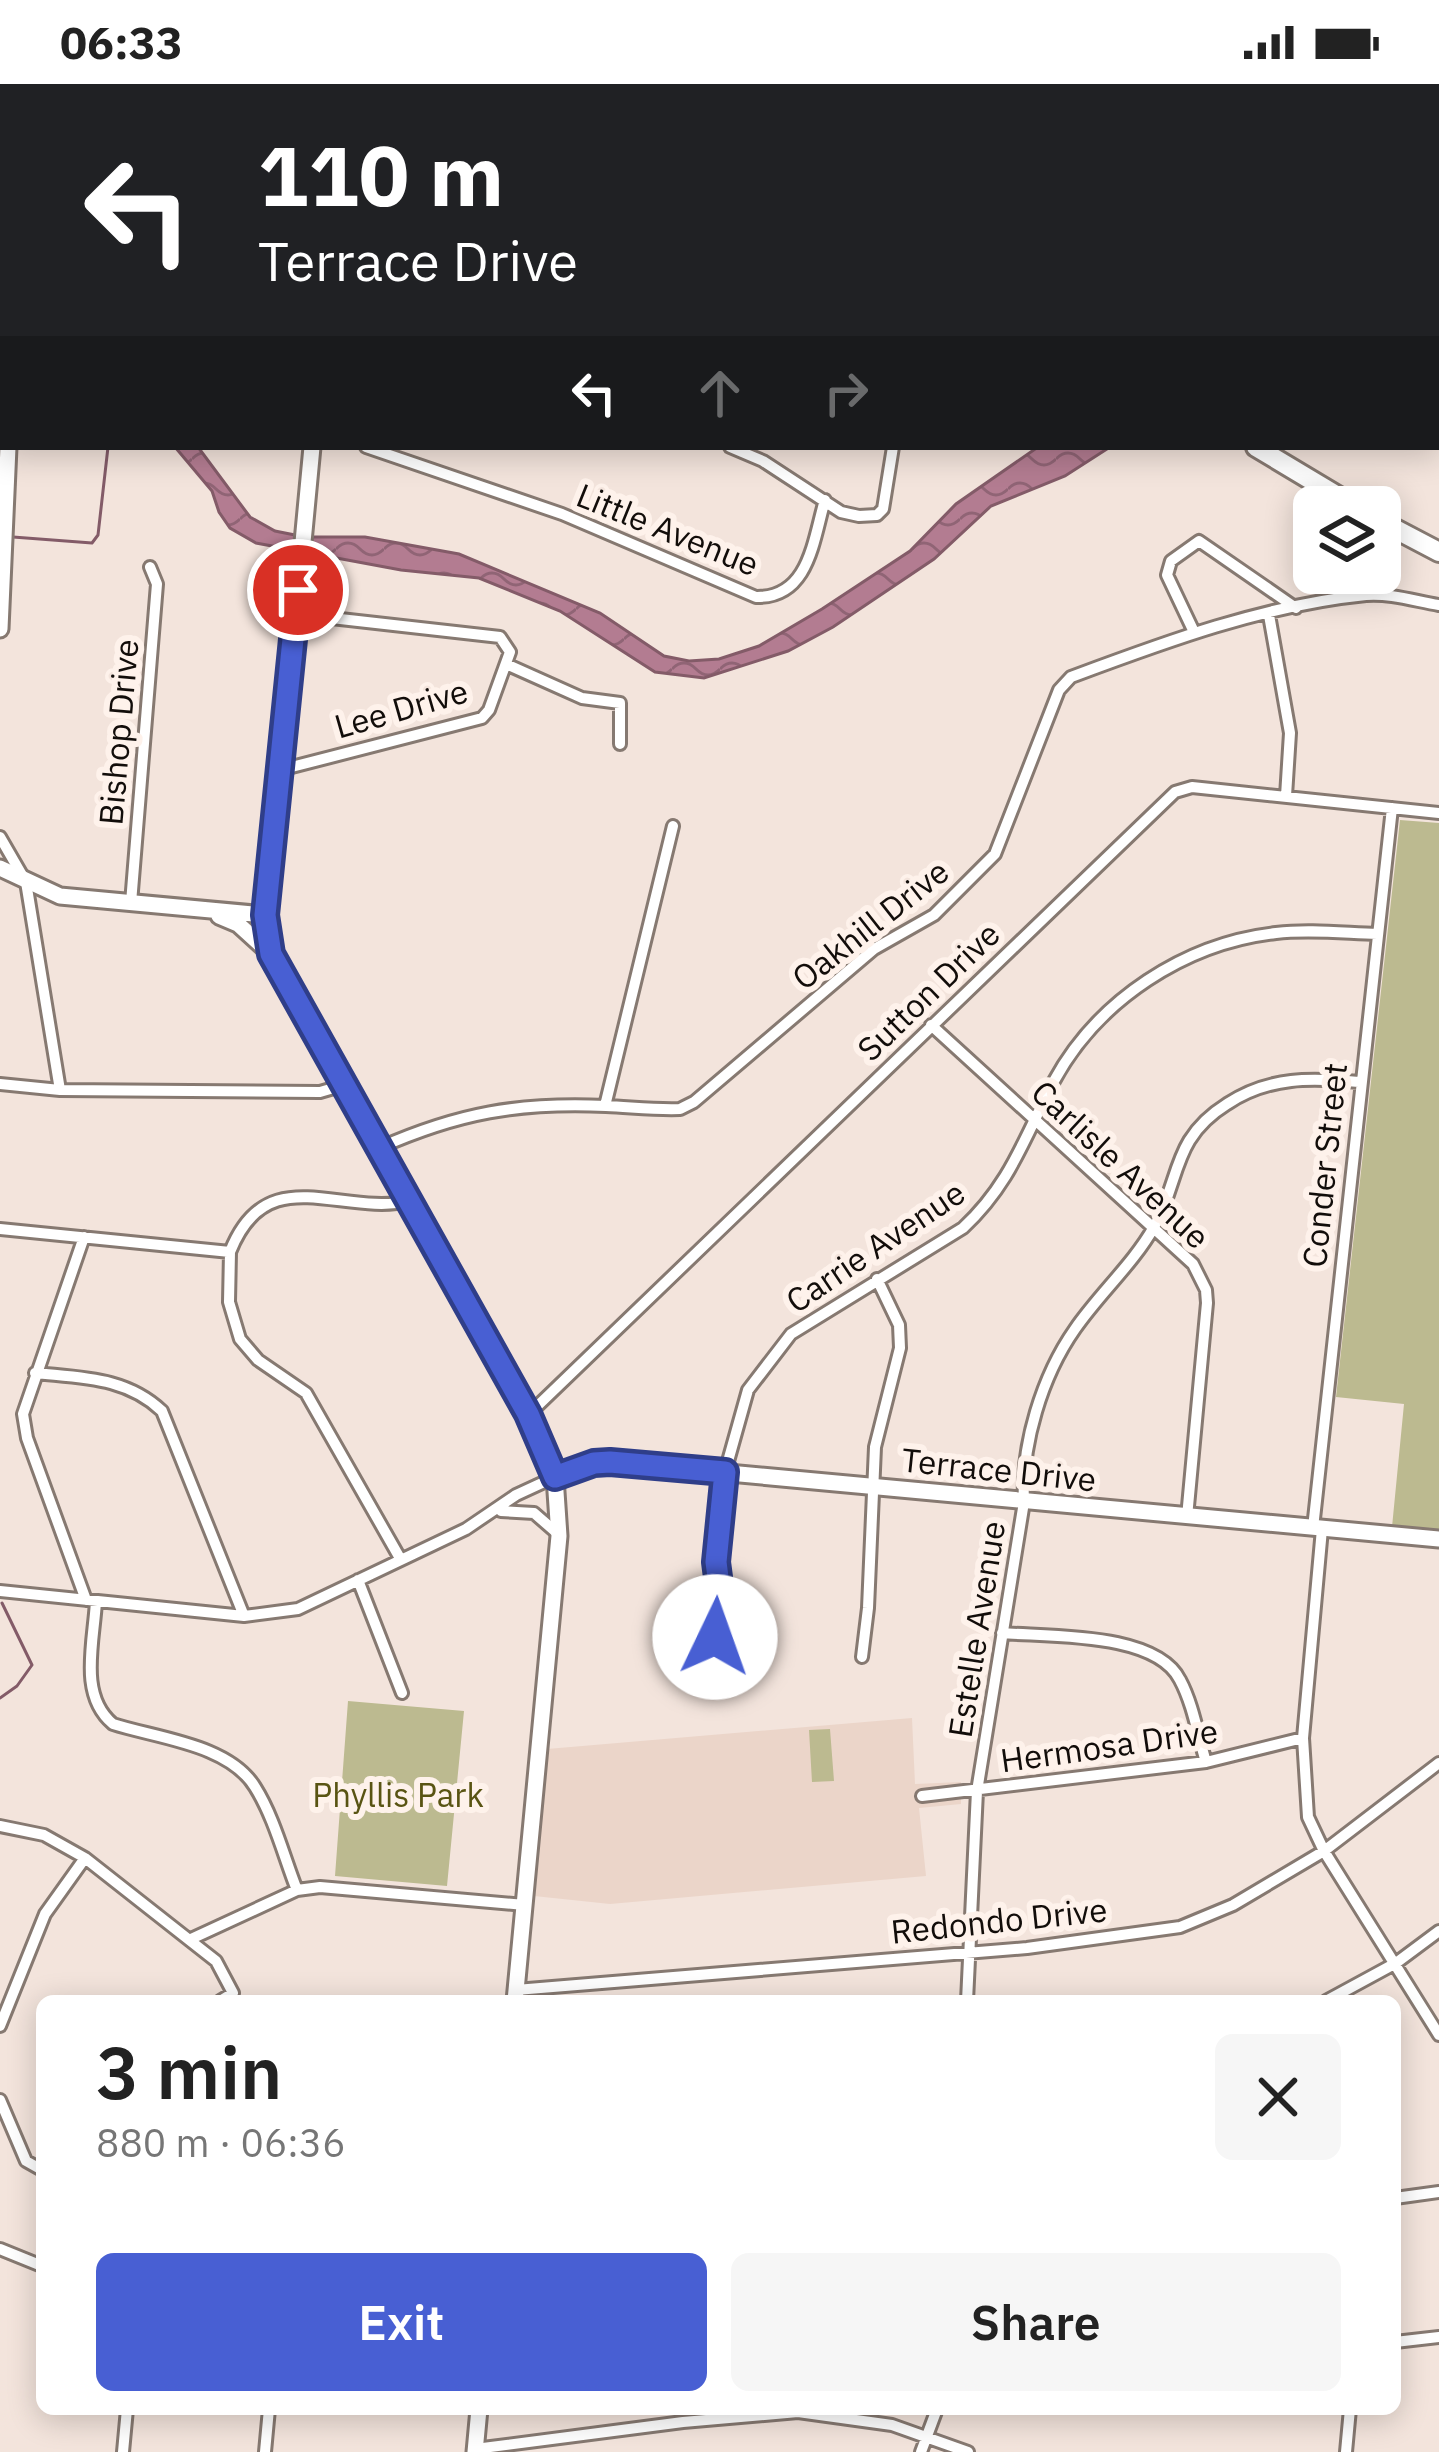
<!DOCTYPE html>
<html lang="en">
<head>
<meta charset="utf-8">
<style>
	body { margin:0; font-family:"IBM Plex Sans",sans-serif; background:#f6f6f6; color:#222; height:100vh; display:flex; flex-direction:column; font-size:45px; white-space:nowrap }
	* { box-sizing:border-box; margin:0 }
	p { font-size:39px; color:#767676 }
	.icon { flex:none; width:66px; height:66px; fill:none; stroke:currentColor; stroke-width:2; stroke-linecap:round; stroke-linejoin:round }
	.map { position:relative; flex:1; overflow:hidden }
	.side { position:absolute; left:36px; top:1911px; width:1365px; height:420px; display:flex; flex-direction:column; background:#fff; border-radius:18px; box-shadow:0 6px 30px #0003 }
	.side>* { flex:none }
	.guide { position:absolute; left:0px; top:0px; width:1440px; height:366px; box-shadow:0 6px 30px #0003; background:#202124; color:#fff; overflow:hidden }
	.tools { position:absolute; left:1293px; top:402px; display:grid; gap:24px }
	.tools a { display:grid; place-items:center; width:108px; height:108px; border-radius:18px; background:#fff; box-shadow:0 6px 30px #0003; font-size:60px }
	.pin { position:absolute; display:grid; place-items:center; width:102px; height:102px; color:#fff; margin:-51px; border:6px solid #fff; border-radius:50%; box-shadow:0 3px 12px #0007 }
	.me { position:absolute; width:132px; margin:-66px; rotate:3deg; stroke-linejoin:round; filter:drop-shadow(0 0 9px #0008) }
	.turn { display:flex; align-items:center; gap:42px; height:252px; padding:0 60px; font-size:54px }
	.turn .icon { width:156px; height:156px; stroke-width:2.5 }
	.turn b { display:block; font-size:84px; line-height:102px }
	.lanes { display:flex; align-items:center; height:114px; padding:0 60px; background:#0003; justify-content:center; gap:60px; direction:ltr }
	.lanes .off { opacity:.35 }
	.round { display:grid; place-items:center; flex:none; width:126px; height:126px; border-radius:18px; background:#f6f6f6 }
	.summary { display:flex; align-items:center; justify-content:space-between; height:204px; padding:0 60px }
	h1 { font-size:72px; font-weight:600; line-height:90px }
	.action { display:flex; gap:24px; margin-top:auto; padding:24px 60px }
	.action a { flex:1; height:138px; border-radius:18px; background:#485fd3; color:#fff; font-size:48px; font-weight:600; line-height:138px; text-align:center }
	.action a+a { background:#f6f6f6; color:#222 }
	.status { display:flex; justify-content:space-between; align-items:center; height:84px; padding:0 60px; background:#fff; direction:ltr }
	.status svg { height:33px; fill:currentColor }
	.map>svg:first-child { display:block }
	.built { fill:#ebd5c9 }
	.green { fill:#bcba90 }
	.water { fill:url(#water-waves); stroke:#835b68; stroke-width:3 }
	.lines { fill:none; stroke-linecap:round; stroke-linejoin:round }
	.stream { stroke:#835b68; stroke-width:3 }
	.river { stroke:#b37c91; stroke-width:18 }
	.street-casing { stroke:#867971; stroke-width:16 }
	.secondary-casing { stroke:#867971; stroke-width:21 }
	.primary-casing { stroke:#867971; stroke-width:24 }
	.street { stroke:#fff; stroke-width:10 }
	.secondary { stroke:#fff; stroke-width:15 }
	.primary { stroke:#fff; stroke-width:18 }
	.route-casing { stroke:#2f3e89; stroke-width:30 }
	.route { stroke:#485fd3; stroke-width:21 }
	.labels { text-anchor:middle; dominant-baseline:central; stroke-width:12; stroke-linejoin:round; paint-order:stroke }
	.street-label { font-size:33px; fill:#120d0a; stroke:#fef2eb }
	.park-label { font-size:33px; fill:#595413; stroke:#fef2eb }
</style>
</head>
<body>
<div class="status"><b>06:33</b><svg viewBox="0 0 49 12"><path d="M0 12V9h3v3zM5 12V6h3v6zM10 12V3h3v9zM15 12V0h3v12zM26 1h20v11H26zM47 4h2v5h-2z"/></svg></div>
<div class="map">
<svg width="1439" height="2368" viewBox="0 0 1439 2368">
	<defs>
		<pattern id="water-waves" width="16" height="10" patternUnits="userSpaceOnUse" patternTransform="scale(3)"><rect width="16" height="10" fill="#b37c91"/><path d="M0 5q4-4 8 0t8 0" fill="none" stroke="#906475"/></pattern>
	</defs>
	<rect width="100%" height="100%" fill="#f3e4dc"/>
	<!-- built -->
	<path class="built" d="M912,1634L915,1700L961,1698V1720L919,1724L926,1792L610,1820L534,1812L547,1665Z"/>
	<!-- green -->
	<path class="green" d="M1400,736L1439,739V1447L1392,1443L1404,1320L1336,1313Z
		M348,1617L464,1627L447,1802L335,1792Z
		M830,1645L834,1697L812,1698L809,1646Z"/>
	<!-- water -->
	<path class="water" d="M175,363H198L250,433L275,447L305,453H365L459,470L600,529L664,572L689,577L719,575L759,562L822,525L910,467L956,420L1038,363H1110L1065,392L991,422L934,475L833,543L788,567L704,594L655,588L560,527L479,494L401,486L256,459L230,444L219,428L212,407Z"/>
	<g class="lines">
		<!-- stream -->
		<path class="stream" d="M13,453L92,459L98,451L108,363
			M0,1614L17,1602L32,1581L2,1519"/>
		<!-- river -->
		<path class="river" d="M0,251L3,252"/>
		<defs>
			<path id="street" d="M197,3V0
				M933,3L934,0
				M0,170H3
				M366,363L562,430L756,513C809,514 813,457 825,416
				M730,363L763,377L841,428L859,432L877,431L883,425L893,363
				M1269,531L1290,649L1286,712
				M1194,548L1167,491L1171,477L1199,457L1296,524
				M506,580L582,614L620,619V660
				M280,686L482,634L489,626L510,568L500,553L296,530
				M0,753L26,798L60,1006
				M131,819L157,500L150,483
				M931,941L1193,1180L1206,1206L1207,1219L1187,1433
				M0,1000L60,1006L320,1008L344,1001
				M605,1022L673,742
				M379,1064C458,1029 519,1018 606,1022C631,1023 655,1026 680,1025L694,1018L874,865L934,831L995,770L1059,606L1071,593C1165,558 1264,521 1366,511C1390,509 1415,517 1439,521
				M0,1145L230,1168C267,1074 340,1133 410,1117
				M84,1153L23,1330L27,1354L86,1516
				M230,1168L229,1218L240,1255L258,1276L306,1309L401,1476
				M35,1289C82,1294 126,1293 162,1327L244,1532
				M528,1331L1175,708L1192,703L1439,729
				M501,1427L534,1429L557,1449
				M1313,1444L1392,724
				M1322,1445L1303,1654L1308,1733L1324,1767L1439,1951
				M358,1496L402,1609
				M0,1507L244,1532L298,1525L466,1445L516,1411L555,1393
				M96,1517C94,1558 78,1611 113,1640C156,1654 229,1660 255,1703C274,1733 284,1773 297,1806
				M722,1524C733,1541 736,1561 731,1580L722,1588L710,1583L708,1576L722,1524L716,1478L725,1388L748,1306L791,1250L963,1144C1011,1099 1024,1054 1054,997C1098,916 1185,859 1276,849C1309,845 1344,849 1377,850
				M1002,1549C1050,1553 1156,1548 1180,1596C1193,1620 1198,1652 1206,1678
				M862,1573L868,1524L875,1363L900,1264L899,1241L877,1195
				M922,1712L1206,1678L1303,1654
				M0,1742L44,1751L85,1774L216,1877L233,1909L220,1917
				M191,1855L297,1806L320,1803L525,1821
				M516,1906L1027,1864L1180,1843L1233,1821L1324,1767L1439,1679
				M967,1917L977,1707L1024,1418C1021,1361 1042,1292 1075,1245C1099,1210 1133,1180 1154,1143C1181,1095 1171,1055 1227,1020C1269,992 1312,994 1359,998
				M1326,1917L1396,1879L1439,1847
				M0,1942L45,1830L85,1774
				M0,2016L26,2077L42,2086
				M1395,2114L1439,2108
				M0,2165L42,2182
				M1395,2258L1439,2253
				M475,2365L683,2338L798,2328L892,2341L968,2368
				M123,2368L127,2325
				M265,2368L269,2325
				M921,2368L937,2325
				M1346,2368L1350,2325"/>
			<path id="secondary" d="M26,3V0
				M347,3L348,0
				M312,363L266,849L275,878L528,1331L555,1393L559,1452L515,1917
				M0,545L8,363
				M0,784L60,812L265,831
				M219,832L238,840L271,870
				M555,1393L594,1379L610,1378L1439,1455
				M475,2368L479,2325"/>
			<path id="primary" d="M699,0L705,3
				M1256,363L1356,423
				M1380,437L1439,468"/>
		</defs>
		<!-- street casing -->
		<use href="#street" class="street-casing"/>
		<!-- secondary casing -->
		<use href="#secondary" class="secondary-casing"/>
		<!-- primary casing -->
		<use href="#primary" class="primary-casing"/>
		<!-- street -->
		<use href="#street" class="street"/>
		<!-- secondary -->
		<use href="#secondary" class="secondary"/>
		<!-- primary -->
		<use href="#primary" class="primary"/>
	</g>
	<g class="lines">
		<defs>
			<path id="route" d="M298,506L265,831L271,870L528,1330L555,1393L594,1379L610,1378L725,1388L716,1478L722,1524L715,1553"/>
		</defs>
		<!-- route casing -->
		<use href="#route" class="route-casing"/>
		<!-- route -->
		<use href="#route" class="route"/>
	</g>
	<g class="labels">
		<!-- street labels -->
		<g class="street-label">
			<text transform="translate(668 445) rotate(22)">Little Avenue</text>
			<text transform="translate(401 624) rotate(-16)">Lee Drive</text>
			<text transform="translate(118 648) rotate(-85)">Bishop Drive</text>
			<text transform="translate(870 840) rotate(-38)">Oakhill Drive</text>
			<text transform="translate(928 907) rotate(-44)">Sutton Drive</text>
			<text transform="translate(1121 1080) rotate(43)">Carlisle Avenue</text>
			<text transform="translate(1324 1081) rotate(-84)">Conder Street</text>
			<text transform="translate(875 1162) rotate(-34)">Carrie Avenue</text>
			<text transform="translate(999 1385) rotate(6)">Terrace Drive</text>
			<text transform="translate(976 1545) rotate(-81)">Estelle Avenue</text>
			<text transform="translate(1109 1661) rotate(-8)">Hermosa Drive</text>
			<text transform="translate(999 1836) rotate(-6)">Redondo Drive</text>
		</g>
		<!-- park labels -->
		<g class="park-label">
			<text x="398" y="1710">Phyllis Park</text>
		</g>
	</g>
</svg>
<div class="tools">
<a><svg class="icon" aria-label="layers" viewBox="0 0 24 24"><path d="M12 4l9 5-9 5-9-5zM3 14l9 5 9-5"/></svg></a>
</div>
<div class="pin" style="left:298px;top:506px;background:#d93025"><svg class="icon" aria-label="arrive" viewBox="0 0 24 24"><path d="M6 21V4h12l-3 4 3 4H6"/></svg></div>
<svg class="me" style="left:715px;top:1553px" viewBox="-20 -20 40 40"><circle r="19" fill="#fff"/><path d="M0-13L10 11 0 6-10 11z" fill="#485fd3"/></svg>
<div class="guide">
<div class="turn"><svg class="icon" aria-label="left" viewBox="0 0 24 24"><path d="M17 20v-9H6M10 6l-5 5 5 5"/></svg><div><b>110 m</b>Terrace Drive</div></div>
<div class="lanes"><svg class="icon" aria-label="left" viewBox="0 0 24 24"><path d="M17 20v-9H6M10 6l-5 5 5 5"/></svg><svg class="icon off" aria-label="ahead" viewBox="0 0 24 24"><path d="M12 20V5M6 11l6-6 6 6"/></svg><svg class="icon off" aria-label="right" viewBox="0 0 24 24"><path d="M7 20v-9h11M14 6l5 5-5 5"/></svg></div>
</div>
<section class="side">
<div class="summary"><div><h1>3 min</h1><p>880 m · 06:36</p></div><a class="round"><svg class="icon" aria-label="close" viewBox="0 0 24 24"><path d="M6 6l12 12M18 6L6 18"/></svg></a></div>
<div class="action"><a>Exit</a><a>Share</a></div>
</section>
</div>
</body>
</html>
